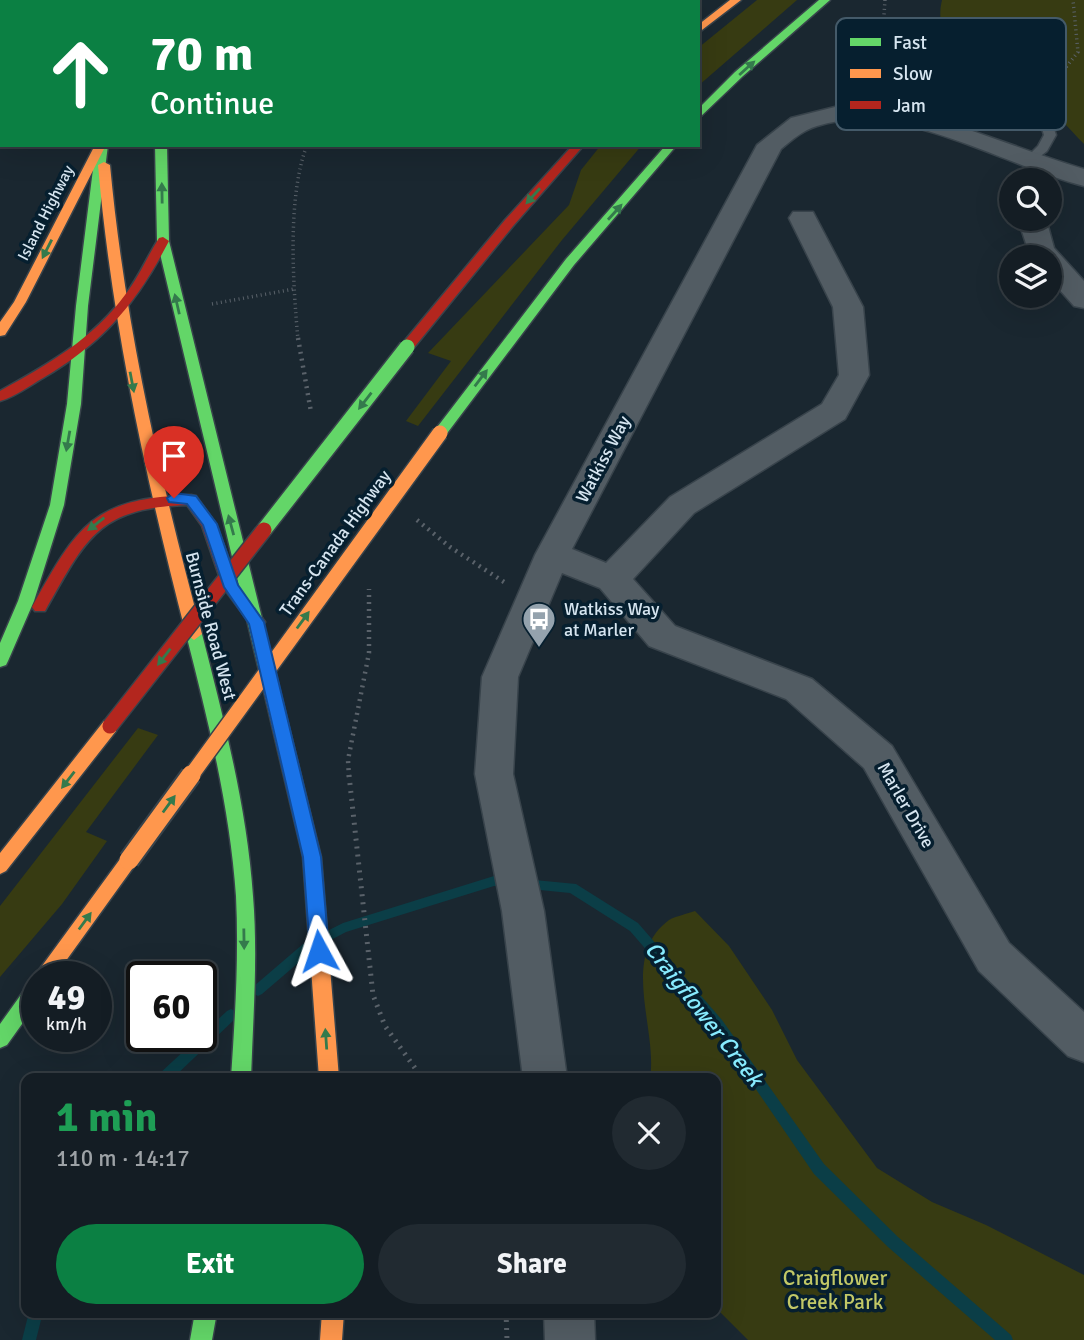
<!DOCTYPE html>
<html lang="en">
<head>
<meta charset="utf-8">
<style>
	body { margin:0; font-family:Signika,sans-serif; background:#212a31; color:#f1f3f6; height:100vh; display:flex; flex-direction:column; font-size:26px; white-space:nowrap }
	* { box-sizing:border-box; margin:0 }
	p { font-size:23px; color:#9da2a6 }
	.icon { flex:none; width:38px; height:38px; fill:none; stroke:currentColor; stroke-width:2; stroke-linecap:round; stroke-linejoin:round }
	.map { position:relative; flex:1; overflow:hidden }
	.sheet { position:absolute; left:21px; top:1073px; width:700px; height:245px; display:flex; flex-direction:column; background:#141d24; border-radius:14px; box-shadow:0 7px 28px #0002,0 0 0 2px #333b41 }
	.sheet>* { flex:none }
	.banner { position:absolute; left:0px; top:0px; width:700px; height:147px; box-shadow:0 7px 28px #0002,0 0 0 2px #333b41; background:#0b8043; color:#fff; overflow:hidden }
	.buttons { position:absolute; left:999px; top:168px; display:grid; gap:14px }
	.buttons a { display:grid; place-items:center; width:63px; height:63px; border-radius:50%; background:#141d24; box-shadow:0 7px 28px #0002,0 0 0 2px #333b41; font-size:35px }
	.speed { position:absolute; left:21px; top:961px; display:flex; gap:14px; font-size:35px; font-weight:700; text-align:center }
	.speed>* { display:grid; place-content:center; width:91px; height:91px; border-radius:50%; background:#141d24; box-shadow:0 7px 28px #0002,0 0 0 2px #333b41; line-height:1 }
	.speed small { font-size:18px; font-weight:400 }
	.speed .limit { border:4px solid #111; border-radius:10px; background:#fff; color:#111 }
	.pin { position:absolute; display:grid; place-items:center; width:60px; height:60px; color:#fff; margin:-72px -30px; border-radius:50% 50% 50% 0; rotate:-45deg; box-shadow:0 0 7px #0007 }
	.pin .icon { rotate:45deg }
	.me { position:absolute; width:77px; margin:-38px; rotate:355deg; stroke-linejoin:round; filter:drop-shadow(0 0 5px #0008) }
	.turn { display:flex; align-items:center; gap:24px; height:147px; padding:0 35px; font-size:32px }
	.turn .icon { width:91px; height:91px; stroke-width:2.5 }
	.turn b { display:block; font-size:49px; line-height:60px }
	.round { display:grid; place-items:center; flex:none; width:74px; height:74px; border-radius:37px; background:#212a31 }
	.headline { display:flex; align-items:center; justify-content:space-between; height:119px; padding:0 35px }
	h1 { font-size:42px; font-weight:800; line-height:52px; color:#1e9e55 }
	.action { display:flex; gap:14px; margin-top:auto; padding:14px 35px }
	.action a { flex:1; height:80px; border-radius:42px; background:#0b8043; color:#fff; font-size:28px; font-weight:800; line-height:80px; text-align:center }
	.action a+a { background:#212a31; color:#f1f3f6 }
	.map>svg:first-child { display:block }
	.green { fill:#373b12 }
	.lines { fill:none; stroke-linecap:round; stroke-linejoin:round }
	.stream { fill:#0b3e47; fill-rule:evenodd }
	.lane-casing { stroke:#38434b; stroke-width:3 }
	.street-casing { stroke:#38434b; stroke-width:3 }
	.fast-casing { stroke:#38434b; stroke-width:3 }
	.slow-casing { stroke:#38434b; stroke-width:3 }
	.jam-casing { stroke:#38434b; stroke-width:3 }
	.path-far2 { stroke:#5a626a; stroke-width:3.5; stroke-dasharray:1 3.5; stroke-linecap:butt }
	.path-far1 { stroke:#5a626a; stroke-width:4.5; stroke-dasharray:2 5; stroke-linecap:butt }
	.path { stroke:#5a626a; stroke-width:5; stroke-dasharray:2 6; stroke-linecap:butt }
	.lane { fill:#525c63; fill-rule:evenodd }
	.street { fill:#525c63; fill-rule:evenodd }
	.fast { fill:#63d668; fill-rule:evenodd }
	.slow { fill:#ff974d; fill-rule:evenodd }
	.jam { fill:#b3261e; fill-rule:evenodd }
	.fast-bridge-casing { stroke:#38434b; stroke-width:18; stroke-linecap:butt }
	.slow-bridge-far1-casing { stroke:#38434b; stroke-width:18; stroke-linecap:butt }
	.slow-bridge-casing { stroke:#38434b; stroke-width:23; stroke-linecap:butt }
	.jam-bridge-casing { stroke:#38434b; stroke-width:18; stroke-linecap:butt }
	.fast-bridge { stroke:#63d668; stroke-width:15 }
	.slow-bridge-far1 { stroke:#ff974d; stroke-width:15 }
	.slow-bridge { stroke:#ff974d; stroke-width:19 }
	.jam-bridge { stroke:#b3261e; stroke-width:15 }
	.oneway { fill:#347a4c }
	.route { fill:#1a73e8; stroke:#114b97; stroke-width:2 }
	.labels { text-anchor:middle; dominant-baseline:central; stroke-width:7; stroke-linejoin:round; paint-order:stroke }
	.far-street-label { font-size:16px; fill:#d6e5f0; stroke:#061f2f }
	.street-label { font-size:18px; fill:#d6e5f0; stroke:#061f2f }
	.poi-label { font-size:18px; fill:#d6e5f0; stroke:#061f2f; text-anchor:start }
	.near-park-label { font-size:21px; fill:#c2c866; stroke:#061f2f }
	.near-water-label { font-size:23px; font-style:italic; fill:#87ebfe; stroke:#061f2f }
	.key { fill:#061f2f; stroke:#445a69; stroke-width:2 }
	.key-label { font-size:19px; fill:#d6e5f0 }
</style>
</head>
<body>
<div class="map">
<svg width="1084" height="1340" viewBox="0 0 1084 1340">
	<rect width="100%" height="100%" fill="#1a2730"/>
	<!-- green -->
	<path class="green" d="M757,0H797L698,86V48Z
		M942,0H1084V144C1068,128 1055,110 1035,101C993,82 953,103 944,43C942,27 938,16 942,0Z
		M601,145H642L562,240L418,426L406,421L451,361L428,353L569,205L581,170Z
		M138,728L158,735L86,832L107,841L62,904L0,977V906Z
		M695,911L729,946L772,1010L797,1060L877,1168L932,1202L986,1225L1084,1275V1340H748L716,1308V1078H650C658,1029 619,957 669,920C676,916 687,914 695,911Z"/>
	<g class="lines">
		<!-- stream -->
		<path class="stream" d="M494,876L512,878L514,882L512,886L508,887L494,886L346,932L327,942L323,941L321,937L323,933L343,923Z
			M524,879L576,884L638,923L722,1020L824,1164L898,1237L1011,1335L1013,1340H995L888,1247L814,1174L714,1028L630,931L570,893L520,888L518,884L520,880Z
			M307,943L311,944L313,948L311,952L262,994L258,996L254,994L252,990L254,986L303,944Z
			M231,1009L235,1011L237,1015L235,1019L173,1078H158L159,1074L227,1011Z
			M29,1312H43L36,1340H22Z"/>
		<defs>
			<path id="lane" d="M988,108C1011,108 1031,111 1051,120L1056,135L1047,151L1028,166L1022,162L1038,146L1044,135L1041,125C1003,108 967,118 928,128L922,124L957,112Z"/>
			<path id="street" d="M40,0H67L69,2H42Z
				M0,25H2V39H0Z
				M843,105C929,107 1003,145 1084,169V186C1004,166 899,99 817,126C803,130 792,140 781,149L572,549L606,563L670,497L822,404L839,375L833,307L789,218L793,212H813L863,307L869,375L845,419L694,513L633,579L675,626L812,679L892,746L1009,943L1084,1012V1062L1068,1056L979,971L864,768L786,699L649,646L600,588L562,573L518,677L513,774L544,911L567,1078H523L502,911L475,774L482,677L535,555L757,145L791,118Z
				M1018,219H1046L1054,248L1084,281V308L1074,306L1050,279V257L1030,256Z
				M544,1312H594L595,1340H545Z"/>
			<path id="fast" d="M119,0H129L118,2Z
				M819,0H830L743,76L698,119V109L735,72Z
				M96,145H108L88,306L81,404L64,505L34,601L8,661L6,665L0,667V643L18,601L50,505L67,404L76,306Z
				M155,145H167L169,241L278,683L276,687H264L262,683L157,241Z
				M666,145H677L574,265L445,436H435L433,433L435,430L566,259Z
				M194,628L202,634C224,720 247,808 253,896C258,957 253,1018 251,1078H231C235,1018 239,957 236,896C230,808 208,720 186,634Z
				M37,980V1003L7,1045L0,1048V1024L30,982Z
				M195,1312H217L212,1340H190Z"/>
			<path id="slow" d="M172,0H182V2H172Z
				M730,0H741L698,33V25Z
				M95,145H106L26,302L5,335L0,336V322L14,302Z
				M104,162L110,165C125,325 160,479 202,634L194,640L186,634C146,479 112,325 98,165Z
				M270,677L276,679L278,683L321,857L339,1078H319L303,857L262,683L264,679Z
				M110,719L116,721L118,726L116,731L6,871L0,874V853L104,721Z
				M129,852L135,855L138,860L135,865L55,976L37,978L39,970L123,855Z
				M322,1312H344L342,1340H320Z"/>
			<path id="jam" d="M573,145H584L513,226L412,350H402V344L505,220Z
				M163,237L169,241C136,304 104,342 43,378C29,386 15,397 0,401V391C47,365 93,339 125,295C139,277 147,257 159,238Z
				M191,495L196,496L216,524L238,585L262,618L265,622L262,626H252L223,587L202,526L187,505C97,508 86,539 45,611H35L32,607C77,526 93,498 191,495Z"/>
		</defs>
		<!-- lane casing -->
		<use href="#lane" class="lane-casing"/>
		<!-- street casing -->
		<use href="#street" class="street-casing"/>
		<!-- fast casing -->
		<use href="#fast" class="fast-casing"/>
		<!-- slow casing -->
		<use href="#slow" class="slow-casing"/>
		<!-- jam casing -->
		<use href="#jam" class="jam-casing"/>
		<!-- path-far2 -->
		<path class="path-far2" d="M885,0L883,30L949,98
			M1025,94L1067,66L1078,52L1073,0
			M212,304L294,289
			M298,340C293,284 287,197 307,145"/>
		<!-- path-far1 -->
		<path class="path-far1" d="M298,338L311,412
			M417,520L450,547L504,582
			M349,777L348,760L369,653V589"/>
		<!-- path -->
		<path class="path" d="M349,775L373,995L385,1026L422,1078
			M506,1312L507,1340"/>
		<!-- lane -->
		<use href="#lane" class="lane"/>
		<!-- street -->
		<use href="#street" class="street"/>
		<!-- fast -->
		<use href="#fast" class="fast"/>
		<!-- slow -->
		<use href="#slow" class="slow"/>
		<!-- jam -->
		<use href="#jam" class="jam"/>
		<defs>
			<path id="fast-bridge" d="M264,530L407,347"/>
			<path id="slow-bridge-far1" d="M190,777L440,433"/>
			<path id="slow-bridge" d="M129,860L191,775"/>
			<path id="jam-bridge" d="M110,726L264,530"/>
		</defs>
		<!-- fast-bridge casing -->
		<use href="#fast-bridge" class="fast-bridge-casing"/>
		<!-- slow-bridge-far1 casing -->
		<use href="#slow-bridge-far1" class="slow-bridge-far1-casing"/>
		<!-- slow-bridge casing -->
		<use href="#slow-bridge" class="slow-bridge-casing"/>
		<!-- jam-bridge casing -->
		<use href="#jam-bridge" class="jam-bridge-casing"/>
		<!-- fast-bridge -->
		<use href="#fast-bridge" class="fast-bridge"/>
		<!-- slow-bridge-far1 -->
		<use href="#slow-bridge-far1" class="slow-bridge-far1"/>
		<!-- slow-bridge -->
		<use href="#slow-bridge" class="slow-bridge"/>
		<!-- jam-bridge -->
		<use href="#jam-bridge" class="jam-bridge"/>
	</g>
	<!-- one-way arrows -->
	<defs><path id="oneway-solid" d="M-6-.8H1V-3.2L6.5 0L1 3.2V.8H-6Z" transform="scale(1.75)"/></defs>
	<g class="oneway">
		<use href="#oneway-solid" transform="translate(747 68) rotate(-42)"/>
		<use href="#oneway-solid" transform="translate(162 193) rotate(-91)"/>
		<use href="#oneway-solid" transform="translate(533 196) rotate(132)"/>
		<use href="#oneway-solid" transform="translate(615 212) rotate(-48)"/>
		<use href="#oneway-solid" transform="translate(47 249) rotate(117)"/>
		<use href="#oneway-solid" transform="translate(177 304) rotate(-103)"/>
		<use href="#oneway-solid" transform="translate(481 378) rotate(-53)"/>
		<use href="#oneway-solid" transform="translate(132 382) rotate(79)"/>
		<use href="#oneway-solid" transform="translate(365 401) rotate(128)"/>
		<use href="#oneway-solid" transform="translate(68 441) rotate(100)"/>
		<use href="#oneway-solid" transform="translate(96 524) rotate(142)"/>
		<use href="#oneway-solid" transform="translate(231 525) rotate(-105)"/>
		<use href="#oneway-solid" transform="translate(303 620) rotate(-54)"/>
		<use href="#oneway-solid" transform="translate(164 657) rotate(128)"/>
		<use href="#oneway-solid" transform="translate(68 780) rotate(128)"/>
		<use href="#oneway-solid" transform="translate(169 804) rotate(-54)"/>
		<use href="#oneway-solid" transform="translate(85 921) rotate(-54)"/>
		<use href="#oneway-solid" transform="translate(244 939) rotate(89)"/>
		<use href="#oneway-solid" transform="translate(326 1039) rotate(-94)"/>
	</g>
	<!-- route -->
	<path class="route" d="M174,493L196,496L217,524L238,585L264,622L321,857L329,951L326,957L319,959L313,957L310,951L303,857L249,624L224,587L203,525L187,504L169,502L167,498Z"/>
	<!-- icons -->
	<defs>
		<symbol id="bus-pin" viewBox="-11 -11 22 30"><path d="M0 17L-7.5 6A9.5 9.5 0 1 1 7.5 6Z" fill="#94a2ad" stroke="#061f2f"/><path d="M-5-6H5V4H4V6H2V4H-2V6H-4V4H-5ZM-3.5-4V0h7V-4ZM-3.5 1.2v1.5H-2V1.2ZM2 1.2v1.5H3.5V1.2Z" fill="#fff"/></symbol>
	</defs>
	<g fill-rule="evenodd">
		<use href="#bus-pin" x="520" y="600" width="38" height="52"/>
	</g>
	<g class="labels">
		<!-- far-street labels -->
		<g class="far-street-label">
			<text transform="translate(46 213) rotate(-63)">Island Highway</text>
		</g>
		<!-- street labels -->
		<g class="street-label">
			<text transform="translate(603 459) rotate(-62)">Watkiss Way</text>
			<text transform="translate(335 543) rotate(-54)">Trans-Canada Highway</text>
			<text transform="translate(211 626) rotate(75)">Burnside Road West</text>
			<text transform="translate(906 805) rotate(60)">Marler Drive</text>
		</g>
		<!-- poi labels -->
		<g class="poi-label">
			<text x="564" y="609">Watkiss Way<tspan x="564" dy="21">at Marler</tspan></text>
		</g>
		<!-- near-park labels -->
		<g class="near-park-label">
			<text x="835" y="1278">Craigflower<tspan x="835" dy="24">Creek Park</tspan></text>
		</g>
		<!-- near-water labels -->
		<g class="near-water-label">
			<text transform="translate(704 1014) rotate(52)">Craigflower Creek</text>
		</g>
	</g>
	<!-- legend -->
	<rect x="836" y="18" width="230" height="112" rx="10" class="key"/>
	<rect x="850" y="38" width="31" height="8" fill="#63d668"/>
	<rect x="850" y="69" width="31" height="9" fill="#ff974d"/>
	<rect x="850" y="101" width="31" height="8" fill="#b3261e"/>
	<g class="key-label">
		<text x="893" y="49">Fast</text>
		<text x="893" y="80">Slow</text>
		<text x="893" y="112">Jam</text>
	</g>
</svg>
<div class="buttons">
<a><svg class="icon" aria-label="search" viewBox="0 0 24 24"><circle cx="10" cy="10" r="6"/><path d="M15 15l6 6"/></svg></a>
<a><svg class="icon" aria-label="layers" viewBox="0 0 24 24"><path d="M12 4l9 5-9 5-9-5zM3 14l9 5 9-5"/></svg></a>
</div>
<div class="speed"><div>49<small>km/h</small></div><div class="limit">60</div></div>
<div class="pin" style="left:174px;top:498px;background:#d93025"><svg class="icon" aria-label="arrive" viewBox="0 0 24 24"><path d="M6 21V4h12l-3 4 3 4H6"/></svg></div>
<svg class="me" style="left:319px;top:951px" viewBox="-20 -20 40 40"><path d="M0-17L14 15 0 8-14 15z" fill="#1a73e8" stroke="#fff" stroke-width="4"/></svg>
<div class="banner">
<div class="turn"><svg class="icon" aria-label="ahead" viewBox="0 0 24 24"><path d="M12 20V5M6 11l6-6 6 6"/></svg><div><b>70 m</b>Continue</div></div>
</div>
<section class="sheet">
<div class="headline"><div><h1>1 min</h1><p>110 m · 14:17</p></div><a class="round"><svg class="icon" aria-label="close" viewBox="0 0 24 24"><path d="M6 6l12 12M18 6L6 18"/></svg></a></div>
<div class="action"><a>Exit</a><a>Share</a></div>
</section>
</div>
</body>
</html>
